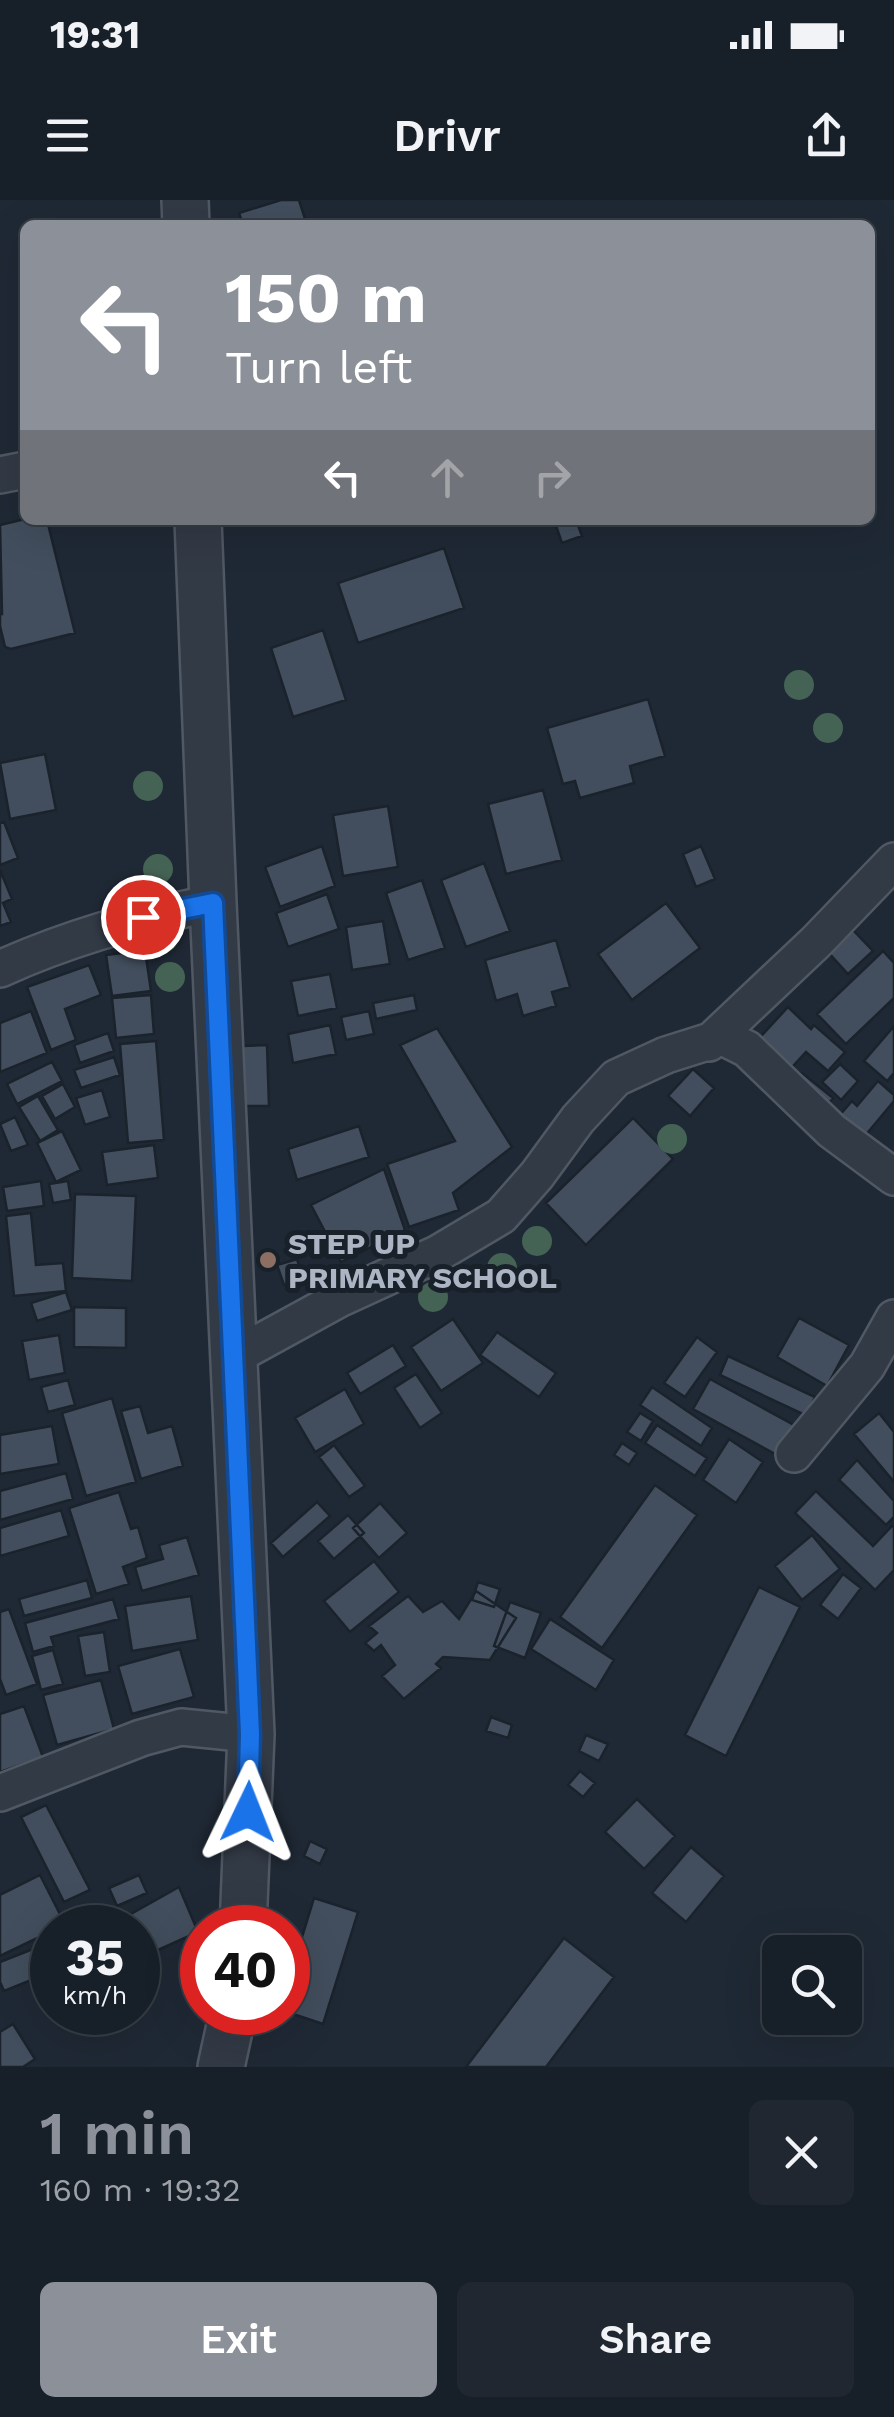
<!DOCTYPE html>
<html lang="en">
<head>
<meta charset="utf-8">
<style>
	body { margin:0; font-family:"Work Sans",sans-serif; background:#202730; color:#f1f3f6; height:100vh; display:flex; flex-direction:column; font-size:38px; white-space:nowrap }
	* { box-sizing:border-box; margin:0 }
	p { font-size:32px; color:#9ea2a8 }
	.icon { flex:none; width:55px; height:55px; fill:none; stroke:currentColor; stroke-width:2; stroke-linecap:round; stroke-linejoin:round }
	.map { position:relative; height:1867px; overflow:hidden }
	.panel { display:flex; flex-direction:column; background:#171f28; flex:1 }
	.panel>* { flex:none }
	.top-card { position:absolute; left:20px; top:20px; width:855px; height:305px; border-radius:15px; box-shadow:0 10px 40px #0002,0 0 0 2px #363d45; background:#8c9099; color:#fff; overflow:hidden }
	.buttons { position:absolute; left:762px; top:1735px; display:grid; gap:20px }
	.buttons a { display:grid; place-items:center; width:100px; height:100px; border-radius:15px; background:#171f28; box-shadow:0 10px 40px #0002,0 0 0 2px #363d45; font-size:50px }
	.speed { position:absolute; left:30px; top:1705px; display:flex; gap:20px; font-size:50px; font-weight:700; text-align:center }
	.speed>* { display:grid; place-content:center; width:130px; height:130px; border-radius:50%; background:#171f28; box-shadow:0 10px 40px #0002,0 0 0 2px #363d45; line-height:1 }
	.speed small { font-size:25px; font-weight:400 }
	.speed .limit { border:15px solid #d22; background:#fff; color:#111 }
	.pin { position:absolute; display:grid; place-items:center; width:85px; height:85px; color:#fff; margin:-42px; border:5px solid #fff; border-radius:50%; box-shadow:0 2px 10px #0007 }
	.me { position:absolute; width:110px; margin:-55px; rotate:2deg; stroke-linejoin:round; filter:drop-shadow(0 0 8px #0008) }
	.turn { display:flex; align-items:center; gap:35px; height:210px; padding:0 40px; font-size:45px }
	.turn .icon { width:130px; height:130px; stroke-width:2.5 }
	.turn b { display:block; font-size:70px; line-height:85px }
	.lanes { display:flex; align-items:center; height:95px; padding:0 40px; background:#0003; justify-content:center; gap:50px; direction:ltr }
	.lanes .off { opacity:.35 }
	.round { display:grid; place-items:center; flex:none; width:105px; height:105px; border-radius:15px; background:#202730 }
	.summary { display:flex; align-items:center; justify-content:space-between; height:170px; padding:0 40px }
	h1 { font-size:60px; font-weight:600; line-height:75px; color:#8c9099 }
	.button { display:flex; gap:20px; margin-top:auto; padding:20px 40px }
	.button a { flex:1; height:115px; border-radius:15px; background:#8c9099; color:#fff; font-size:40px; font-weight:600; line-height:115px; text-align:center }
	.button a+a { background:#202730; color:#f1f3f6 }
	.status { display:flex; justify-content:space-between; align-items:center; height:70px; padding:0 50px; background:#171f28; direction:ltr }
	.status svg { height:28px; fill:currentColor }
	header { display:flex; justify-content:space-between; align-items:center; height:130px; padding:0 40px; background:#171f28; font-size:45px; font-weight:600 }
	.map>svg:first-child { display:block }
	.building { fill:#424e5d; stroke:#1a222c; stroke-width:2.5 }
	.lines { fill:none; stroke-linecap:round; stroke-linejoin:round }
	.minor-casing { stroke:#505864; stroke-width:40 }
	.tertiary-casing { stroke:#505864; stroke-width:50 }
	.minor { stroke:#323a46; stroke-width:35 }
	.tertiary { stroke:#323a46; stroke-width:45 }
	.tree { fill:#456354 }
	.route-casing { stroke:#114b97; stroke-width:25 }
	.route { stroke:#1a73e8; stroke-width:18 }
	.education-dot { fill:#8d6e63; stroke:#18202a; stroke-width:4 }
	.labels { text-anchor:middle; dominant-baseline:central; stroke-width:10; stroke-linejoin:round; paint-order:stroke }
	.poi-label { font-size:30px; font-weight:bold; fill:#acb5c3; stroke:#18202a; text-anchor:start }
</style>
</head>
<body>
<div class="status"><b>19:31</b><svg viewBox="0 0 49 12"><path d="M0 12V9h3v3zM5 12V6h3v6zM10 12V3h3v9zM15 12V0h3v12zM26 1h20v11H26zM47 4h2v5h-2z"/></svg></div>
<header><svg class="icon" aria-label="menu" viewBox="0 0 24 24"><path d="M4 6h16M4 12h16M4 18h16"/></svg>Drivr<svg class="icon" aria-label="share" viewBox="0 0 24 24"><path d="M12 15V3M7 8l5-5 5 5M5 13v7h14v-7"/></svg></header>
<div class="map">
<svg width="894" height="1867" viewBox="0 0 894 1867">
	<rect width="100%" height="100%" fill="#1f2935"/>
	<!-- building -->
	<path class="building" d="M281,0H299L307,25H243L239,13Z
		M25,319L47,320L75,433L11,449L5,447L0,426V414H2L0,325Z
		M554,320H576L582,336L562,343Z
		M444,348L464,408L358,443L338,383Z
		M323,430L346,500L293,517L271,448Z
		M648,499L665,556L630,566L634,583L580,598L575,581L563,584L547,528Z
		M45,554L56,610L10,619L0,563Z
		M543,590L562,660L506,674L488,604Z
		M388,606L398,667L343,676L333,615Z
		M4,622L18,658L0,665V623Z
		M322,646L335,686L280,707L265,667Z
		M701,646L715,679L696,687L683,654Z
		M484,663L510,731L466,747L441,680Z
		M0,670L12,699L3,703L11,722L0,726Z
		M422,680L445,748L408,760L386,693Z
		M327,694L339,729L288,747L276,713Z
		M666,703L700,748L632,800L598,754Z
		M383,721L390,764L352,770L346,727Z
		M851,728L873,751L848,774L827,751Z
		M556,740L570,787L552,792L556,806L523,816L517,794L496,801L485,760Z
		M145,750L151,791L112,796L106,755Z
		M883,751L894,763V798L846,844L817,814Z
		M89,765L101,795L65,809L76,840L51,850L27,787Z
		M330,774L337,808L298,816L291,781Z
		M151,795L154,834L116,838L112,798Z
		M414,795L417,810L376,819L373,803Z
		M788,807L811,829L814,825L845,852L828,871L806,852L783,877L751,847Z
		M31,811L47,853L0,872V823Z
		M369,811L374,834L346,840L341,817Z
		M330,825L336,854L293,863L288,834Z
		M894,826V873L887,881L864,861Z
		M437,828L512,947L453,993L459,1010L409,1027L387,964L455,941L400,845Z
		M108,833L114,851L80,863L74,845Z
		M156,841L164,940L128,943L120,844Z
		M267,845L269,906H244L242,846Z
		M114,857L120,875L81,888L74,870Z
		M52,862L62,881L17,904L7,884Z
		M840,864L858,881L841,900L822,882Z
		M693,869L714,888L690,916L668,896Z
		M802,873L833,898L823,911L792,885Z
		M878,881L894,895V901L864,937L839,916L852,901L857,906Z
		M63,884L75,907L55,919L42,896Z
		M102,890L110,917L85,925L76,898Z
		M38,896L58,930L40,941L19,907Z
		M15,917L28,945L11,951L0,924Z
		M633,918L673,959L586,1045L546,1003Z
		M359,926L369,957L297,980L288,949Z
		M62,931L81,970L56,982L37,943Z
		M154,945L158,978L107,985L102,952Z
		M384,969L405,1030L341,1062L311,1005Z
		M41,981L44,1006L7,1011L3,987Z
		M68,981L71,1000L53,1003L49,984Z
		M75,994L136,996L132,1081L72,1078Z
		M31,1013L36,1065L63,1063L66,1091L14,1096L6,1016Z
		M297,1059L303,1079L284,1085L277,1065Z
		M66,1092L72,1110L37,1121L31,1103Z
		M74,1107L126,1108V1148L74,1147Z
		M799,1118L849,1145L827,1186L777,1157Z
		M453,1119L483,1163L441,1191L411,1147Z
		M497,1132L556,1173L539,1197L480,1155Z
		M59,1135L65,1173L29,1180L22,1141Z
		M697,1137L717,1152L685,1197L664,1183Z
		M393,1145L406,1166L360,1194L347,1173Z
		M728,1156L815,1197L807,1216L720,1175Z
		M416,1174L442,1213L420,1228L394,1188Z
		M710,1179L803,1230L786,1260L693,1209Z
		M68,1180L75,1205L48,1212L41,1187Z
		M652,1187L712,1228L701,1246L640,1205Z
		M345,1189L364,1224L315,1252L295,1218Z
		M112,1198L136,1282L86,1296L62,1213Z
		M140,1206L148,1233L172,1226L183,1266L141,1279L121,1211Z
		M640,1213L653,1221L641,1241L627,1232Z
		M879,1213L894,1232V1282L854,1234Z
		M657,1225L707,1258L695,1276L645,1243Z
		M52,1226L59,1264L0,1274V1235Z
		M729,1239L763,1262L736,1303L703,1280Z
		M622,1243L637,1253L629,1265L614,1255Z
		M334,1245L365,1286L349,1297L319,1257Z
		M857,1260L894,1301V1317L886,1325L839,1280Z
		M66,1273L73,1299L0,1320V1291Z
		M655,1285L697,1315L602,1448L560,1417Z
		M816,1291L873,1346L892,1326L894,1327V1370L875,1390L795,1313Z
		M119,1292L131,1329L138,1327L147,1358L123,1367L129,1384L96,1394L69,1308Z
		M317,1302L330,1316L283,1357L271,1343Z
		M380,1303L407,1333L379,1358L353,1328Z
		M61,1310L69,1336L0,1356V1328Z
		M348,1315L364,1333L334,1359L318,1341Z
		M812,1335L840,1369L802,1400L775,1366Z
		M187,1337L199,1375L142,1391L135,1367L163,1359L159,1345Z
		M374,1361L399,1392L350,1432L324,1401Z
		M843,1374L861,1388L838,1419L820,1405Z
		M87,1380L92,1398L24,1416L19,1399Z
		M478,1382L500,1389L494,1407L472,1400Z
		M759,1387L800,1407L726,1556L685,1535Z
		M476,1391L516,1418L490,1460L443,1457L436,1464L441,1468L404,1499L382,1476L395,1465L381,1445L374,1451L365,1443L377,1433L369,1426L408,1396L423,1412L442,1401L459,1419Z
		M191,1396L198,1440L132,1451L125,1406Z
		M113,1399L119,1419L51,1437L54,1446L33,1452L25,1423Z
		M510,1402L541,1413L525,1458L494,1446Z
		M9,1409L37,1484L6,1495L0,1479V1412Z
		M550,1419L614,1460L596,1490L531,1449Z
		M104,1432L110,1472L85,1476L78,1436Z
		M180,1449L194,1497L132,1514L118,1466Z
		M53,1450L63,1484L41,1490L32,1456Z
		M101,1480L114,1529L57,1545L43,1495Z
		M24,1506L43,1557L0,1572V1514Z
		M491,1517L512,1525L508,1538L486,1531Z
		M586,1535L608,1544L599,1561L579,1551Z
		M580,1571L595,1583L583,1597L568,1585Z
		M637,1599L675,1636L644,1669L605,1632Z
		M46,1605L90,1690L64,1702L21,1617Z
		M310,1641L327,1649L320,1664L304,1656Z
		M691,1647L724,1676L686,1722L652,1693Z
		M40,1675L65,1724L52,1728V1731L0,1756V1695Z
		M139,1675L147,1693L117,1706L109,1688Z
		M179,1687L198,1732L138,1759V1728H106Z
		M314,1698L358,1712L323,1824L287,1812L288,1783Z
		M564,1738L614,1777L546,1867H466Z
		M38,1747L49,1773L4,1791L0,1782V1762Z
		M13,1824L35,1859L23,1867H0V1832Z"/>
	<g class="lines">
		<defs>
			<path id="minor" d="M0,275L25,270
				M0,769C68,738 139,718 213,703
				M709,843L816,742L894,661
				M235,1156L341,1098L437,1054L501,1016L537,975L578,919L616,878L666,855L723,837L747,849L832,931L894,977
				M794,1254L867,1166L894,1118
				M0,1593L141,1538L181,1527L251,1534"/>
			<path id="tertiary" d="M185,0L186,25
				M198,320L213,703L251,1534L243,1728
				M221,1867L233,1812"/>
		</defs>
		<!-- minor casing -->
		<use href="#minor" class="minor-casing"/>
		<!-- tertiary casing -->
		<use href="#tertiary" class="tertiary-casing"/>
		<!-- minor -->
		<use href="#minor" class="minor"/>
		<!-- tertiary -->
		<use href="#tertiary" class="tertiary"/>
	</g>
	<!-- trees -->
	<g class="tree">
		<circle cx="799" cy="485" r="15"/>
		<circle cx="828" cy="528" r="15"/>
		<circle cx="148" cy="586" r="15"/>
		<circle cx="158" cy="669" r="15"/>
		<circle cx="163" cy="738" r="15"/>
		<circle cx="170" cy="777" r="15"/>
		<circle cx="672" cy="939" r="15"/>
		<circle cx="537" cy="1041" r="15"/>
		<circle cx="502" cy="1068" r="15"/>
		<circle cx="433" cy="1097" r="15"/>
	</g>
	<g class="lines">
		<defs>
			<path id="route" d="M143,717L213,703L250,1534L248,1612"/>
		</defs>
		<!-- route casing -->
		<use href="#route" class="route-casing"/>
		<!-- route -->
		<use href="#route" class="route"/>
	</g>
	<!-- markers -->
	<circle class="education-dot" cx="268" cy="1060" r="10"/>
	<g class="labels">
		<!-- poi labels -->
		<g class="poi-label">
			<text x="288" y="1043">STEP UP<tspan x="288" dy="34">PRIMARY SCHOOL</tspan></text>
		</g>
	</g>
</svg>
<div class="buttons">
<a><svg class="icon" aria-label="search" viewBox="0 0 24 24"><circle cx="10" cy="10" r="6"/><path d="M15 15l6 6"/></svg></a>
</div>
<div class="speed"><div>35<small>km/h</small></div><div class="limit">40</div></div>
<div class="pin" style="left:143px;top:717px;background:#d93025"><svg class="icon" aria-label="arrive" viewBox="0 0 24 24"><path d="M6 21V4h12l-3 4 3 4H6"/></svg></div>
<svg class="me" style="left:248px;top:1612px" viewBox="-20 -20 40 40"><path d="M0-17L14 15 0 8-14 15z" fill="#1a73e8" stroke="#fff" stroke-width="4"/></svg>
<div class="top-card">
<div class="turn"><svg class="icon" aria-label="left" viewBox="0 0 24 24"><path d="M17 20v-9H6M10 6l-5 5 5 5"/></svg><div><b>150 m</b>Turn left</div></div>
<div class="lanes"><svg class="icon" aria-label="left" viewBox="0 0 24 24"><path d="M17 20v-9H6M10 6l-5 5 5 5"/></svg><svg class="icon off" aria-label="ahead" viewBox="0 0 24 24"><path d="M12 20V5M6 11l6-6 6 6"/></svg><svg class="icon off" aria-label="right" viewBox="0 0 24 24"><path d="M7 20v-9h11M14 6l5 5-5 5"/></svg></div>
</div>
</div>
<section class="panel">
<div class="summary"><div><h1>1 min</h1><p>160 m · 19:32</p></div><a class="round"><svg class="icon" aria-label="close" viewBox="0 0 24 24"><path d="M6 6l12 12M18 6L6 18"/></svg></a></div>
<div class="button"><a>Exit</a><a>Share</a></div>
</section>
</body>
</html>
